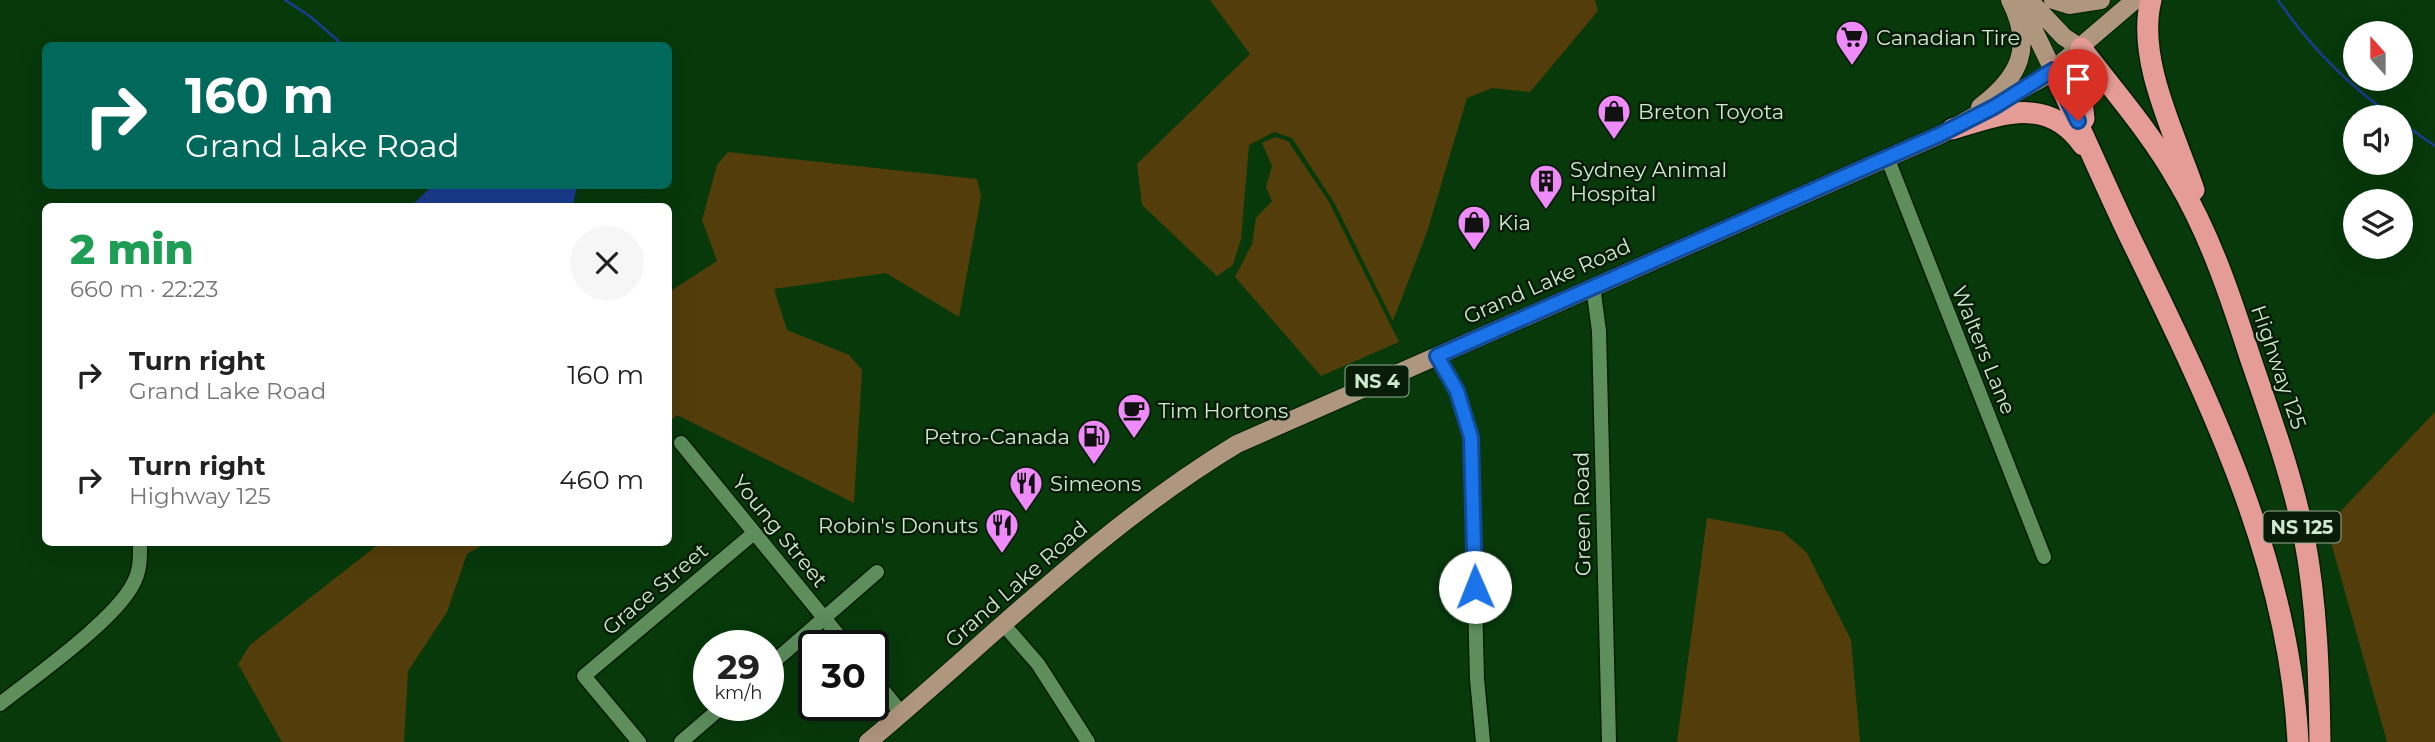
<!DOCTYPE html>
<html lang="en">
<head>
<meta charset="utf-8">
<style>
	body { margin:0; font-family:Montserrat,sans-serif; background:#f6f6f6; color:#222; height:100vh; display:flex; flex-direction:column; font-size:26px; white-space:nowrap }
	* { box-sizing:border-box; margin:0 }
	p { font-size:23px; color:#767676 }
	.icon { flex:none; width:38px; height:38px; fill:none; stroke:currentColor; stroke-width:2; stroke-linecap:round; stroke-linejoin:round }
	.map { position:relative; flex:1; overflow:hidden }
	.side { position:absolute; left:42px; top:203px; width:630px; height:343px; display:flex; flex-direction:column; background:#fff; border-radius:10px; box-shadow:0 7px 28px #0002 }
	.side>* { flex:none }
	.banner { position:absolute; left:42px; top:42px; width:630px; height:147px; border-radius:10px; box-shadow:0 7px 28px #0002; background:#00695c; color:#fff; overflow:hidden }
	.needle { width:46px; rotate:339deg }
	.buttons { position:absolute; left:2343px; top:21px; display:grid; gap:14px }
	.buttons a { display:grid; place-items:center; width:70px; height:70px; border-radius:50%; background:#fff; box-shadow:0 7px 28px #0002; font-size:35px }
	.speed { position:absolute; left:693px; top:630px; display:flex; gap:14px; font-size:35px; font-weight:700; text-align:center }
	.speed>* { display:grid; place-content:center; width:91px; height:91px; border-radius:50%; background:#fff; box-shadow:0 7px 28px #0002; line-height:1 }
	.speed small { font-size:18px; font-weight:400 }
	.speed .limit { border:4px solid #111; border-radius:10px; background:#fff; color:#111 }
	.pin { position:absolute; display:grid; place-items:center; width:60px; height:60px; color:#fff; margin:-72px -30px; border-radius:50% 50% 50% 0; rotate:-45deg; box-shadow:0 0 7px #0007 }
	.pin .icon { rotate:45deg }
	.me { position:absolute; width:77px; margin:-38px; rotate:359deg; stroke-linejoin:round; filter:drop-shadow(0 0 5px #0008) }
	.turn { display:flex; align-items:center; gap:24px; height:147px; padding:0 28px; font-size:32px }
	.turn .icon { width:91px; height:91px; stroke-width:2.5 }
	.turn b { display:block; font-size:49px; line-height:60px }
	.round { display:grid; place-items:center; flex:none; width:74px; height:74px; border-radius:37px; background:#f6f6f6 }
	.overview { display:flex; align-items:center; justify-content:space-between; height:119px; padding:0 28px }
	h1 { font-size:42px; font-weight:800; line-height:52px; color:#1e9e55 }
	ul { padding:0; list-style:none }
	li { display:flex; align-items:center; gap:21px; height:105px; padding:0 28px }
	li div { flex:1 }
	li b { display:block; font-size:26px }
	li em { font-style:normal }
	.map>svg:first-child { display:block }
	.green { fill:#533e0b }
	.water { fill:#1a3d91 }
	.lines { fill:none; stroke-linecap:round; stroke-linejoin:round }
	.stream { stroke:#1a3d91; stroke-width:2.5 }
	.minor-casing { stroke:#001e00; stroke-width:17 }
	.major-casing { stroke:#001e00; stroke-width:20 }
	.highway-casing { stroke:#001e00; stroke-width:24 }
	.minor { stroke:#5d8e5c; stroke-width:14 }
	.major { stroke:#af967f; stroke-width:18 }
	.highway { stroke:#e69c96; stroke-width:21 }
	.route-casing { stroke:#114b97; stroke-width:18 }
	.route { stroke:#1a73e8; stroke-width:12 }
	.labels { text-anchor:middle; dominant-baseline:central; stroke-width:5; stroke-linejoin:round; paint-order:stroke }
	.shield { fill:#081c08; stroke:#93ac93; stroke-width:2 }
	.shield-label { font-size:19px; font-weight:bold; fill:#cfe9ce }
	.poi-label { font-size:21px; fill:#cfe9ce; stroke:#081c08; text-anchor:start }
	.street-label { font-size:21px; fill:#cfe9ce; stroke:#081c08 }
</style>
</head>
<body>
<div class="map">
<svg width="2435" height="742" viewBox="0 0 2435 742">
	<rect width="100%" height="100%" fill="#07390b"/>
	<!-- green -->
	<path class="green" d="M1210,0H1595L1598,11L1530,92L1492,88L1467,98L1427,232L1393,321L1335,204L1292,138L1274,132L1249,145L1241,239L1233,265L1217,276L1142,205L1137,164L1250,54Z
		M1275,137L1288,141L1329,202L1399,342L1321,376L1235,277L1252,244L1256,218L1272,201L1266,187L1272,166L1262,143Z
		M728,152L977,179L981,197L959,317L886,273L774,289L787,330L849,355L862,370L854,503L677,415L669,422V292L717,261L702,220L717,165Z
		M2435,412V742H2387L2329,535L2337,515Z
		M1707,518L1783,532L1807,553L1851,640L1860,742H1677Z
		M380,543H486L467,554L447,612L408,671L404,742H282L238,664L250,645Z"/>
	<!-- water -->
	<path class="water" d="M432,186H577L573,206H411Z"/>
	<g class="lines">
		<!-- stream -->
		<path class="stream" d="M285,0L311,17L344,46
			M2278,0C2309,45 2349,86 2394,117
			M2401,122L2435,146"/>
		<defs>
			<path id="minor" d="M1887,157L2044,557
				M1593,286L1599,331L1609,742
				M1437,356L1457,391L1471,437L1477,679L1483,742
				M681,443L847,646
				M1004,625L1038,664L1088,742
				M768,667L877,572
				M873,678L902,714
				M0,704C34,677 115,620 133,584C140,572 140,560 140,547
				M639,742L584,676L754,533
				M681,742L724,705"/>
			<path id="major" d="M2029,0L2064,37L2081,48
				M2053,0L2069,5L2101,0
				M2024,10L2053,70
				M1980,107C2020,77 2034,47 2010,0
				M868,742C990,640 1101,526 1237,444L1942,134L2046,76L2135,0"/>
			<path id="highway" d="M2151,0C2136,59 2175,134 2194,190
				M2081,48C2114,91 2151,133 2178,181C2210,235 2231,298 2250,357C2270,416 2292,475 2304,536C2317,603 2319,674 2320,742
				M2081,48L2079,74L2084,119
				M2053,70C2078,122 2101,176 2126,229C2205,392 2289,557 2298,742
				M1952,129C2001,114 2048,95 2083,145"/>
		</defs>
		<!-- minor casing -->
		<use href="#minor" class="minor-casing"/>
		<!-- major casing -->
		<use href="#major" class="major-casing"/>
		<!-- highway casing -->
		<use href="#highway" class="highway-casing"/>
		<!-- minor -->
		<use href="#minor" class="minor"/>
		<!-- major -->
		<use href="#major" class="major"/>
		<!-- highway -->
		<use href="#highway" class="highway"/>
	</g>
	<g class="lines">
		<defs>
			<path id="route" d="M1475,587L1471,437L1457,391L1437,356L1941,134L1994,107L2053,70L2078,121"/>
		</defs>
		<!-- route casing -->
		<use href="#route" class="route-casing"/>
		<!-- route -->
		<use href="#route" class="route"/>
	</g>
	<!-- icons -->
	<defs>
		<symbol id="supermarket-pin" viewBox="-11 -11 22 30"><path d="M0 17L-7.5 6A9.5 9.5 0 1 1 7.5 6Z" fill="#ee8bf8" stroke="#081c08"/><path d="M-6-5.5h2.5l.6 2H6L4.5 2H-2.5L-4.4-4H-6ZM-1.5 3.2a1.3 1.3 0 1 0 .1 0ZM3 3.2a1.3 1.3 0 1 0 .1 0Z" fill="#111"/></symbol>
		<symbol id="shop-pin" viewBox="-11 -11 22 30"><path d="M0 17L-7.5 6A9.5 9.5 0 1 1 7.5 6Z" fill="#ee8bf8" stroke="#081c08"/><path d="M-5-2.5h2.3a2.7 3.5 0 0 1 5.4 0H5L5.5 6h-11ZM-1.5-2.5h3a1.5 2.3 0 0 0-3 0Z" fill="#111"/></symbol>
		<symbol id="building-pin" viewBox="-11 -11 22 30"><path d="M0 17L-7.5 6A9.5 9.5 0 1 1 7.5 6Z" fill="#ee8bf8" stroke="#081c08"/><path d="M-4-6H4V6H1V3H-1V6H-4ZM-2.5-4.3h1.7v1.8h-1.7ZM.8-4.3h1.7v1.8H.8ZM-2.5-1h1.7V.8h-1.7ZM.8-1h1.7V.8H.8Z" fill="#111"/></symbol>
		<symbol id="cafe-pin" viewBox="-11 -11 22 30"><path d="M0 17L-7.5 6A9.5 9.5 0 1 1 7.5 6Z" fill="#ee8bf8" stroke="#081c08"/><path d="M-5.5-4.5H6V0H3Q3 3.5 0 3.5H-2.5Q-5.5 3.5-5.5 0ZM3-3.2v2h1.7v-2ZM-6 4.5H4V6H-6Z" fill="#111"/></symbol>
		<symbol id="fuel-pin" viewBox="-11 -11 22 30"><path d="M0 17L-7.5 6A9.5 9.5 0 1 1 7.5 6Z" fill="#ee8bf8" stroke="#081c08"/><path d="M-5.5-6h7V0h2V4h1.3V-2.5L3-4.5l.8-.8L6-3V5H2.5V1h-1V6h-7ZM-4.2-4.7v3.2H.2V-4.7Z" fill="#111"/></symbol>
		<symbol id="restaurant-pin" viewBox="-11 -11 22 30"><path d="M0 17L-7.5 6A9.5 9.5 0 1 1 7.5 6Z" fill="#ee8bf8" stroke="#081c08"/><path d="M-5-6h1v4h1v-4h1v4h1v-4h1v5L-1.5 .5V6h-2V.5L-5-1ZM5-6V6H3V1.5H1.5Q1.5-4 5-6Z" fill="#111"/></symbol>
	</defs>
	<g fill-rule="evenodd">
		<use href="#supermarket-pin" x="1833" y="18" width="38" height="52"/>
		<use href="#shop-pin" x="1595" y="92" width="38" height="52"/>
		<use href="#building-pin" x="1527" y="162" width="38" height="52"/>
		<use href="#shop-pin" x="1455" y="203" width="38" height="52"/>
		<use href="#cafe-pin" x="1115" y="391" width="38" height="52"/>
		<use href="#fuel-pin" x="1075" y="417" width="38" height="52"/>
		<use href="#restaurant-pin" x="1007" y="464" width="38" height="52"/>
		<use href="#restaurant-pin" x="983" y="506" width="38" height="52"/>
	</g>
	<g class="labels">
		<!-- shield labels -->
		<g class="shield">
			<rect x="1345.5" y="365.5" width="63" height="31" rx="5"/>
			<rect x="2263.5" y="511.5" width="77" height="31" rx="5"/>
		</g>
		<g class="shield-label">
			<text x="1377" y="381">NS 4</text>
			<text x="2302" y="527">NS 125</text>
		</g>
		<!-- poi labels -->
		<g class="poi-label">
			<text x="1876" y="37">Canadian Tire</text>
			<text x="1638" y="111">Breton Toyota</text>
			<text x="1570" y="169">Sydney Animal<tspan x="1570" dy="24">Hospital</tspan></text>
			<text x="1498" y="222">Kia</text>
			<text x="1158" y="410">Tim Hortons</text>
			<text x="1070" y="436" text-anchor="end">Petro-Canada</text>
			<text x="1050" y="483">Simeons</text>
			<text x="978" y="525" text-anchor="end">Robin's Donuts</text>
		</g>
		<!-- street labels -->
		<g class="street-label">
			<text transform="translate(1547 281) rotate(-24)">Grand Lake Road</text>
			<text transform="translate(1984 350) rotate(68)">Walters Lane</text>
			<text transform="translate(2279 367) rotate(71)">Highway 125</text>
			<text transform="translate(1582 514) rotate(-91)">Green Road</text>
			<text transform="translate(780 531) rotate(51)">Young Street</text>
			<text transform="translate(1016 584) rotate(-41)">Grand Lake Road</text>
			<text transform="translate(655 589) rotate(-40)">Grace Street</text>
		</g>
	</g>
</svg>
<div class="buttons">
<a><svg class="needle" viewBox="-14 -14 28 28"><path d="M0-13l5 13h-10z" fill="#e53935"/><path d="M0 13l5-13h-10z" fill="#767676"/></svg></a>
<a><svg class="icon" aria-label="sound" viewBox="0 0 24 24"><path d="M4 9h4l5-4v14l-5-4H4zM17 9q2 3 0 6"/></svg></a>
<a><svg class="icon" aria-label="layers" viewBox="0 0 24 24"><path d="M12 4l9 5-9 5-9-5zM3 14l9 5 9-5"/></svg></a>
</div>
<div class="speed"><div>29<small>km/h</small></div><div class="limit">30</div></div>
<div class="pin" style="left:2078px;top:121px;background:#d93025"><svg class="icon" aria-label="arrive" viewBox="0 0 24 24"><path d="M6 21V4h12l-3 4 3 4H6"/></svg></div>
<svg class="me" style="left:1475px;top:587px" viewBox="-20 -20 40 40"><circle r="19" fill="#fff"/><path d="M0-13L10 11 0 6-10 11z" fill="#1a73e8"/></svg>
<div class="banner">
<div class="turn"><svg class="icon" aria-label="right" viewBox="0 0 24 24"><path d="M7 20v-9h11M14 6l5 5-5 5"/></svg><div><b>160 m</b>Grand Lake Road</div></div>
</div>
<section class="side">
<div class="overview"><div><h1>2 min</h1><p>660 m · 22:23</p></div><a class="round"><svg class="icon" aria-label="close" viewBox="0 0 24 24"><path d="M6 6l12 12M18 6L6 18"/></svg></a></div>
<ul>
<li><svg class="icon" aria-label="right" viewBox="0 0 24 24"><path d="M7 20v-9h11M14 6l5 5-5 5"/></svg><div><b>Turn right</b><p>Grand Lake Road</p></div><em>160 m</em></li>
<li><svg class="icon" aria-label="right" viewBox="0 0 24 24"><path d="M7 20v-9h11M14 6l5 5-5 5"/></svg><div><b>Turn right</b><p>Highway 125</p></div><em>460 m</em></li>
</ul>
</section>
</div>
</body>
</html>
